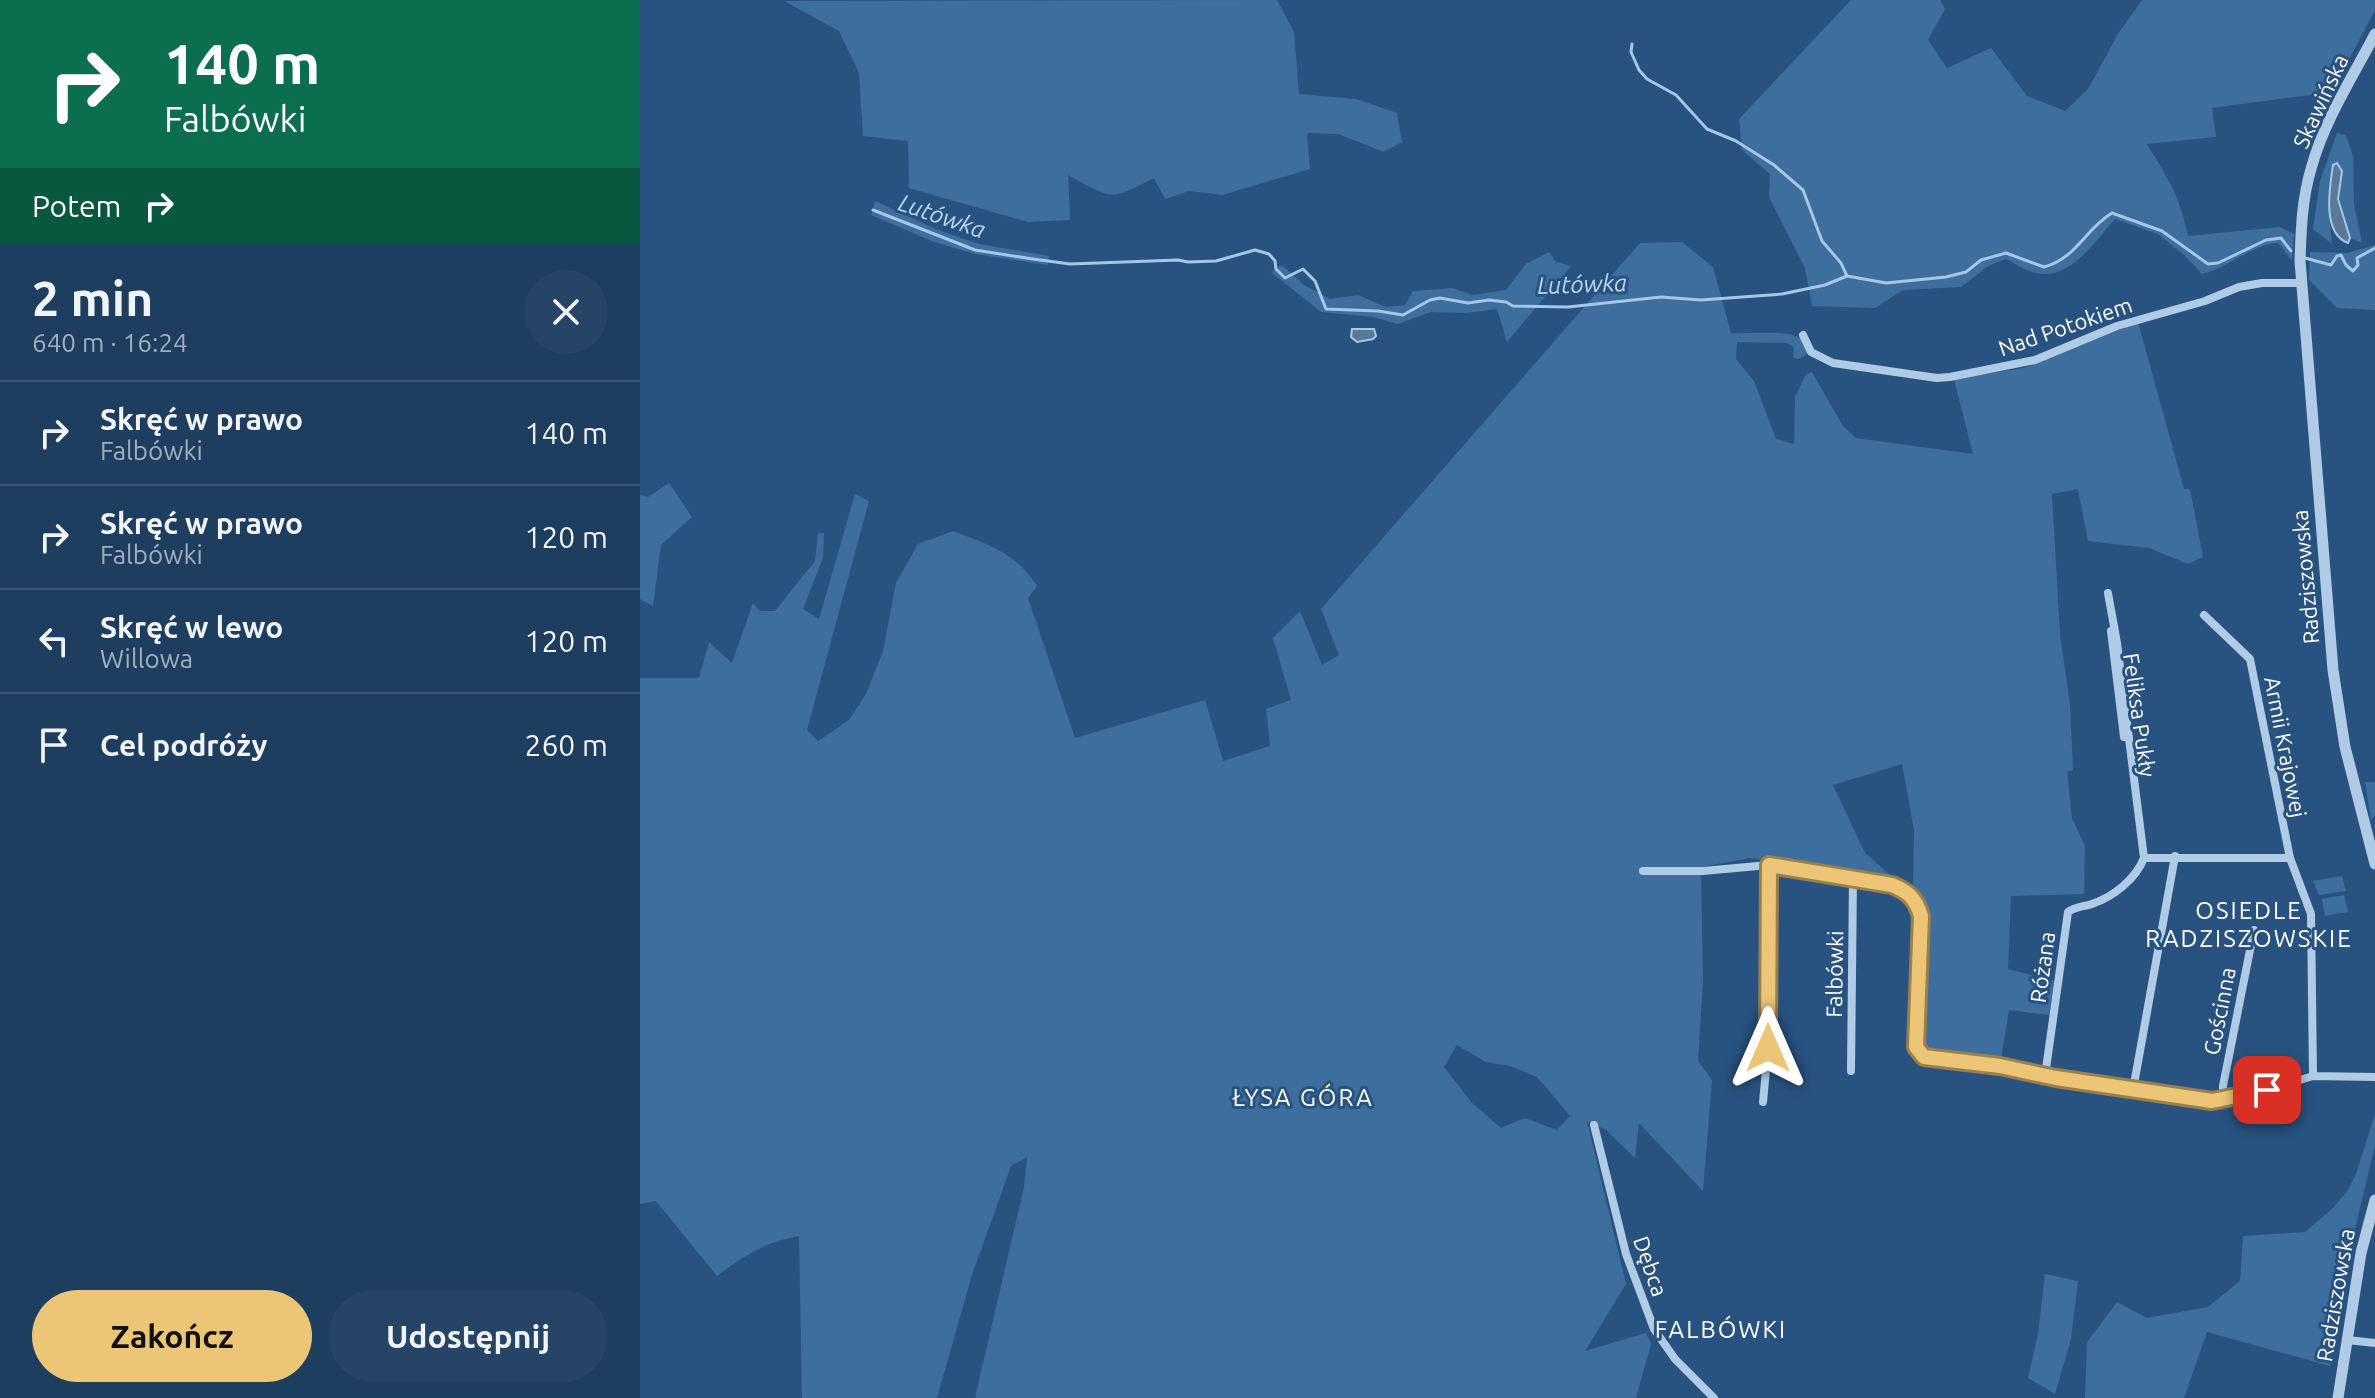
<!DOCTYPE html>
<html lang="pl">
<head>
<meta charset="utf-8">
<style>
	body { margin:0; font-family:Ubuntu,sans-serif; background:#264566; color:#f1f3f6; height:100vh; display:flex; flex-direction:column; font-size:30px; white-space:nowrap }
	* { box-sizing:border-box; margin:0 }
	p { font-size:26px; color:#a1aebd }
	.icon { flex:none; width:44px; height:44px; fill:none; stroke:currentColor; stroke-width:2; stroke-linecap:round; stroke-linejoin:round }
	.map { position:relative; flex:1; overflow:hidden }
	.panel { display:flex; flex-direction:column; background:#1e3e60; width:640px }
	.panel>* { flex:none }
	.banner { background:#0b6e4f; color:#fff; overflow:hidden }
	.pin { position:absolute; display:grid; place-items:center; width:68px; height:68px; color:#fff; margin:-34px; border-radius:16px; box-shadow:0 4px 12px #0006 }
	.me { position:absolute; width:88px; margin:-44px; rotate:0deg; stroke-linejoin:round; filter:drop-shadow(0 0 6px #0008) }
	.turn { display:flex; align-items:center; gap:28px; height:168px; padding:0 32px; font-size:36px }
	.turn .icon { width:104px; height:104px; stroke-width:2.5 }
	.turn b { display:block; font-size:56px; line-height:68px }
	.then { display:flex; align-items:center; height:76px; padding:0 32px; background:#0003; gap:16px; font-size:30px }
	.round { display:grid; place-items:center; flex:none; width:84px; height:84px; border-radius:42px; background:#264566 }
	.overview { display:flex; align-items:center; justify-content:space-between; height:136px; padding:0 32px }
	h1 { font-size:48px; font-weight:600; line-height:60px }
	.action { display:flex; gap:16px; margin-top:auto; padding:16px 32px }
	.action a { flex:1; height:92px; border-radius:48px; background:#edc577; color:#111; font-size:32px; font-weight:600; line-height:92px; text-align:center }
	.action a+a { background:#264566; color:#f1f3f6 }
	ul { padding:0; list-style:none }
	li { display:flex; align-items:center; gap:24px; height:104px; padding:0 32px; border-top:2px solid #3c5775 }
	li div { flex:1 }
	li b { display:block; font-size:30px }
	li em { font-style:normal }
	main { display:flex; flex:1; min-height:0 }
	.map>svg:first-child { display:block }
	.green { fill:#3d6e9e; fill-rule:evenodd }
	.water { fill:#5a7898; stroke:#a5c6e6; stroke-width:2 }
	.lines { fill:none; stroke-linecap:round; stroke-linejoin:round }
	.stream { stroke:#a5c6e6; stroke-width:3 }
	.minor { stroke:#b0cbe6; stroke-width:8 }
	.tertiary { stroke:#b0cbe6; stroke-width:11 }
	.route-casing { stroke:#9a804d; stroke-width:20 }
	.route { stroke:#edc577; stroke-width:14 }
	.labels { text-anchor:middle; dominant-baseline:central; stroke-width:6; stroke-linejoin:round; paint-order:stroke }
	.street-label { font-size:22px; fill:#fff; stroke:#285380 }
	.water-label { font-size:24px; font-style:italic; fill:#bbd5ed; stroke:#285380 }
	.neighbourhood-label { font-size:24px; letter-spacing:2px; fill:#fff; stroke:#285380 }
</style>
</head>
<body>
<main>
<section class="panel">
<div class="banner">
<div class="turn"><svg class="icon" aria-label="right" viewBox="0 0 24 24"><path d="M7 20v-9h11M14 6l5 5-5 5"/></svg><div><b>140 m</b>Falbówki</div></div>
<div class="then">Potem<svg class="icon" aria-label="right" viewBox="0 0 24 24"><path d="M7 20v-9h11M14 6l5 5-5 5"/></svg></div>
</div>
<div class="overview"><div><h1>2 min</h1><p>640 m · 16:24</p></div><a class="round"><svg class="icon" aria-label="close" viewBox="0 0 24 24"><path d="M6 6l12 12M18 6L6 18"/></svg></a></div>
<ul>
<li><svg class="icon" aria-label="right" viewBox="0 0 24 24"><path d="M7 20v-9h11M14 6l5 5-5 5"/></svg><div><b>Skręć w prawo</b><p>Falbówki</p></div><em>140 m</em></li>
<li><svg class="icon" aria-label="right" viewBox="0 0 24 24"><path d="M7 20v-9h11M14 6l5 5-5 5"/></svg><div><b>Skręć w prawo</b><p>Falbówki</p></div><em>120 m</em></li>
<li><svg class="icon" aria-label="left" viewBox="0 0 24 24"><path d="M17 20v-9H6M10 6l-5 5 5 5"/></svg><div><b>Skręć w lewo</b><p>Willowa</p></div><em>120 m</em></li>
<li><svg class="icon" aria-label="arrive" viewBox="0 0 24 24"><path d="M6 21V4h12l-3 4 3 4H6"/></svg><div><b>Cel podróży</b></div><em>260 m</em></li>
</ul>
<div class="action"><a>Zakończ</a><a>Udostępnij</a></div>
</section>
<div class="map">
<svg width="1735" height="1398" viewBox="0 0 1735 1398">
	<rect width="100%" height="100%" fill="#285380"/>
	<!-- green -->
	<path class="green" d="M637,0L654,32L659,94L716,99L757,113L762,142L744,152L698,134L667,133L670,169L582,195L549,191L525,199L514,178C468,202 473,199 428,175L430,220L388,222L269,188L268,141L223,136L219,73L199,31L144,1Z
		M1211,0H1300L1305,9L1288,40L1307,68L1351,48L1387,96L1425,111L1448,89L1478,34L1502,0H1735V10L1692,92L1572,108L1576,137L1507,144C1529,181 1539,193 1548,236L1640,227L1654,234L1652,261L1638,243C1610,245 1589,268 1562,274L1545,256L1518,234L1475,219C1456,240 1433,277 1401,274C1389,273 1376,264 1366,259L1348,266L1321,287L1263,290L1235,308L1172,306L1165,268L1129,197L1130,174L1102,150L1099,119Z
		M1697,133L1706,135L1713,156L1714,204L1722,243L1710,238C1701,215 1696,196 1702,171L1693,165L1689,212L1692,244L1673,229L1680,181Z
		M235,201L298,230L339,244L409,256L408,265L335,254L294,242L231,215Z
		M1042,242L1073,267L1091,333C1106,334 1146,330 1158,337C1165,341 1166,348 1167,354L1159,359L1153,358L1154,347L1146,343L1097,342L1096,359L1114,381L1136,439L1154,444L1155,397L1166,374L1172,372L1203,426L1216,438L1333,454L1314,379L1384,368L1498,322L1544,489H1550L1563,557L1548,564L1509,548L1448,541L1438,489L1412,494L1420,634L1430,704L1433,770L1427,772L1432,818L1445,846L1444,894L1371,896L1368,969L1414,981L1409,1015L1369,1010L1361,1059L1286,1053L1280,1040L1282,917L1280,903L1273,895L1274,830L1262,764L1193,785L1225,853L1263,886L1110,858L1061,867L1063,982L1058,1061L1072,1080L1063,1191L999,1123L995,1158L966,1130L947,1121L986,1284L945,1351L1006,1333L1011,1344L996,1398H335L384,1187L387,1157L371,1166L332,1275L297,1398H162L159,1236C126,1241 104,1256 77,1276L16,1201L0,1204V678H59L69,642L92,663L113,603L120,611H135L175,561L178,533H184L183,558L163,609L179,619L215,494L229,501L167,730L178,741L209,720L226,694L243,651L256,583L278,544L313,531C347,544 377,553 397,586L388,598L435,738L565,700L583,761L630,746L626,709L651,700L633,638L660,611L682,665L699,655L681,609L1000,243ZM817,1045L846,1062L870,1066L897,1077L930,1116L917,1130L885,1118L861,1128L832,1103L804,1067Z
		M1735,245V310L1697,308L1669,280L1670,252L1707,253Z
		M909,252L916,262L931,266L867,342L857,309L827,313L791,312L758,324L733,317L681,312L631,272L642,265L664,285L690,299L718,295L746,307L765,305L773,291L812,288L833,295L866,290L886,264Z
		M29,483L52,517L21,545L13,606L0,599V495L8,497Z
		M1725,782H1735V815L1731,820Z
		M1702,876L1706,891L1679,895L1673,881Z
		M1704,895L1708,912L1685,916L1682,899Z
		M1735,1114V1145L1692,1325L1690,1366L1567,1332L1544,1398H1445L1447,1342L1477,1302L1507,1318L1568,1307L1600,1281L1603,1236L1665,1232L1692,1209L1708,1190L1716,1174Z
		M1405,1274L1438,1281L1431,1339L1415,1394L1388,1378L1398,1334Z"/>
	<!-- water -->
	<path class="water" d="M1697,163L1702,171L1698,199L1710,238L1708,243C1681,233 1690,186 1693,165Z
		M712,329H734L736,336L733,339L717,342L711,337Z"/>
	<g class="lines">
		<!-- stream -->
		<path class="stream" d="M992,44L991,52L999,70L1007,79L1036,95L1067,129L1096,141L1134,165L1163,190L1182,241L1201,263L1207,276
			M233,210L335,250L393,259L430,264L538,260L548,262L576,261L615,250L629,254L635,261L636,269L645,278L663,269L675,281L686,309L738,311L763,315L790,300L800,298L828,303L849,300L866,302L873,306L928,307L1021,297L1061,300L1142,294L1185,285L1207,276L1246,283L1306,277L1326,272L1341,260L1366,253L1404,267C1437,258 1445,229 1472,213L1522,231L1568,264L1578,263L1626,240L1641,238L1651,251
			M1665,258L1691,265L1697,256L1701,255L1706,265L1713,271L1718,265L1717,258L1735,248"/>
		<!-- minor -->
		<path class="minor" d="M1163,335L1171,352L1193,363L1297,378L1310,377L1395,360L1477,326L1565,301L1599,287L1622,283H1661
			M1468,593L1477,643L1504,858
			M1564,615L1610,659L1650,858L1671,914L1673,1076
			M1471,631L1484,737
			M1504,858H1650
			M1003,871H1063L1129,865
			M1211,1071L1213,877
			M1405,1076L1428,912C1436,906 1443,907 1452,904C1473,897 1496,879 1504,858
			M1493,1090L1535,856
			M1583,1099V1086L1614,930
			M1123,1102L1128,1048L1129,865L1252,885C1269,892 1276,899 1281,916L1276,1047L1284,1057L1360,1066L1416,1078L1572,1101L1607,1096L1673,1076L1735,1077
			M954,1125L986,1254L1014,1329L1035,1359L1074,1398
			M1707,1340L1735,1343"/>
		<!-- tertiary -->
		<path class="tertiary" d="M1735,34C1712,78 1684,121 1671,169C1662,199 1661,230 1660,261L1693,670L1705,747L1735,864
			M1698,1398L1721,1253L1735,1200"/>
	</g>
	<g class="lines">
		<defs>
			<path id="route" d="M1128,1048L1129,865L1252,885C1269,892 1276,899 1281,916L1276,1047L1284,1057L1360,1066L1416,1078L1572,1101L1627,1090"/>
		</defs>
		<!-- route casing -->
		<use href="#route" class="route-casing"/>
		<!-- route -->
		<use href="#route" class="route"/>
	</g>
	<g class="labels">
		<!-- street labels -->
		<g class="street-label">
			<text transform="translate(1680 101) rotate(-65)">Skawińska</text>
			<text transform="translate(1425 326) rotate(-19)">Nad Potokiem</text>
			<text transform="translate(1665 577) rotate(-95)">Radziszowska</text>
			<text transform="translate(1500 715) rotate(82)">Feliksa Pukły</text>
			<text transform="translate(1646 747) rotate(79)">Armii Krajowej</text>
			<text transform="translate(1402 967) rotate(-82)">Różana</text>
			<text transform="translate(1194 974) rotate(-89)">Falbówki</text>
			<text transform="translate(1579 1011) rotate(-79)">Gościnna</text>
			<text transform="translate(1011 1266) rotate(71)">Dębca</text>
			<text transform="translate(1695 1295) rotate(-80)">Radziszowska</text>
		</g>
		<!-- water labels -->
		<g class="water-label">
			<text transform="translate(302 216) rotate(19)">Lutówka</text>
			<text transform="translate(942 284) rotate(-2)">Lutówka</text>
		</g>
		<!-- neighbourhood labels -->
		<g class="neighbourhood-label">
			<text x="1609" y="910">OSIEDLE<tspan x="1609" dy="28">RADZISZOWSKIE</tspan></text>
			<text x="663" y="1097">ŁYSA GÓRA</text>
			<text x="1081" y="1329">FALBÓWKI</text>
		</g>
	</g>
</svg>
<div class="pin" style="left:1627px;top:1090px;background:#d93025"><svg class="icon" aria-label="arrive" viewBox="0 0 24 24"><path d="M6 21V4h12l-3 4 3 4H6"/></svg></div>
<svg class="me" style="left:1128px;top:1048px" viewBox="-20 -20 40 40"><path d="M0-17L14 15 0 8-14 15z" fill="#edc577" stroke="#fff" stroke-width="4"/></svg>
</div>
</main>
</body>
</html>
